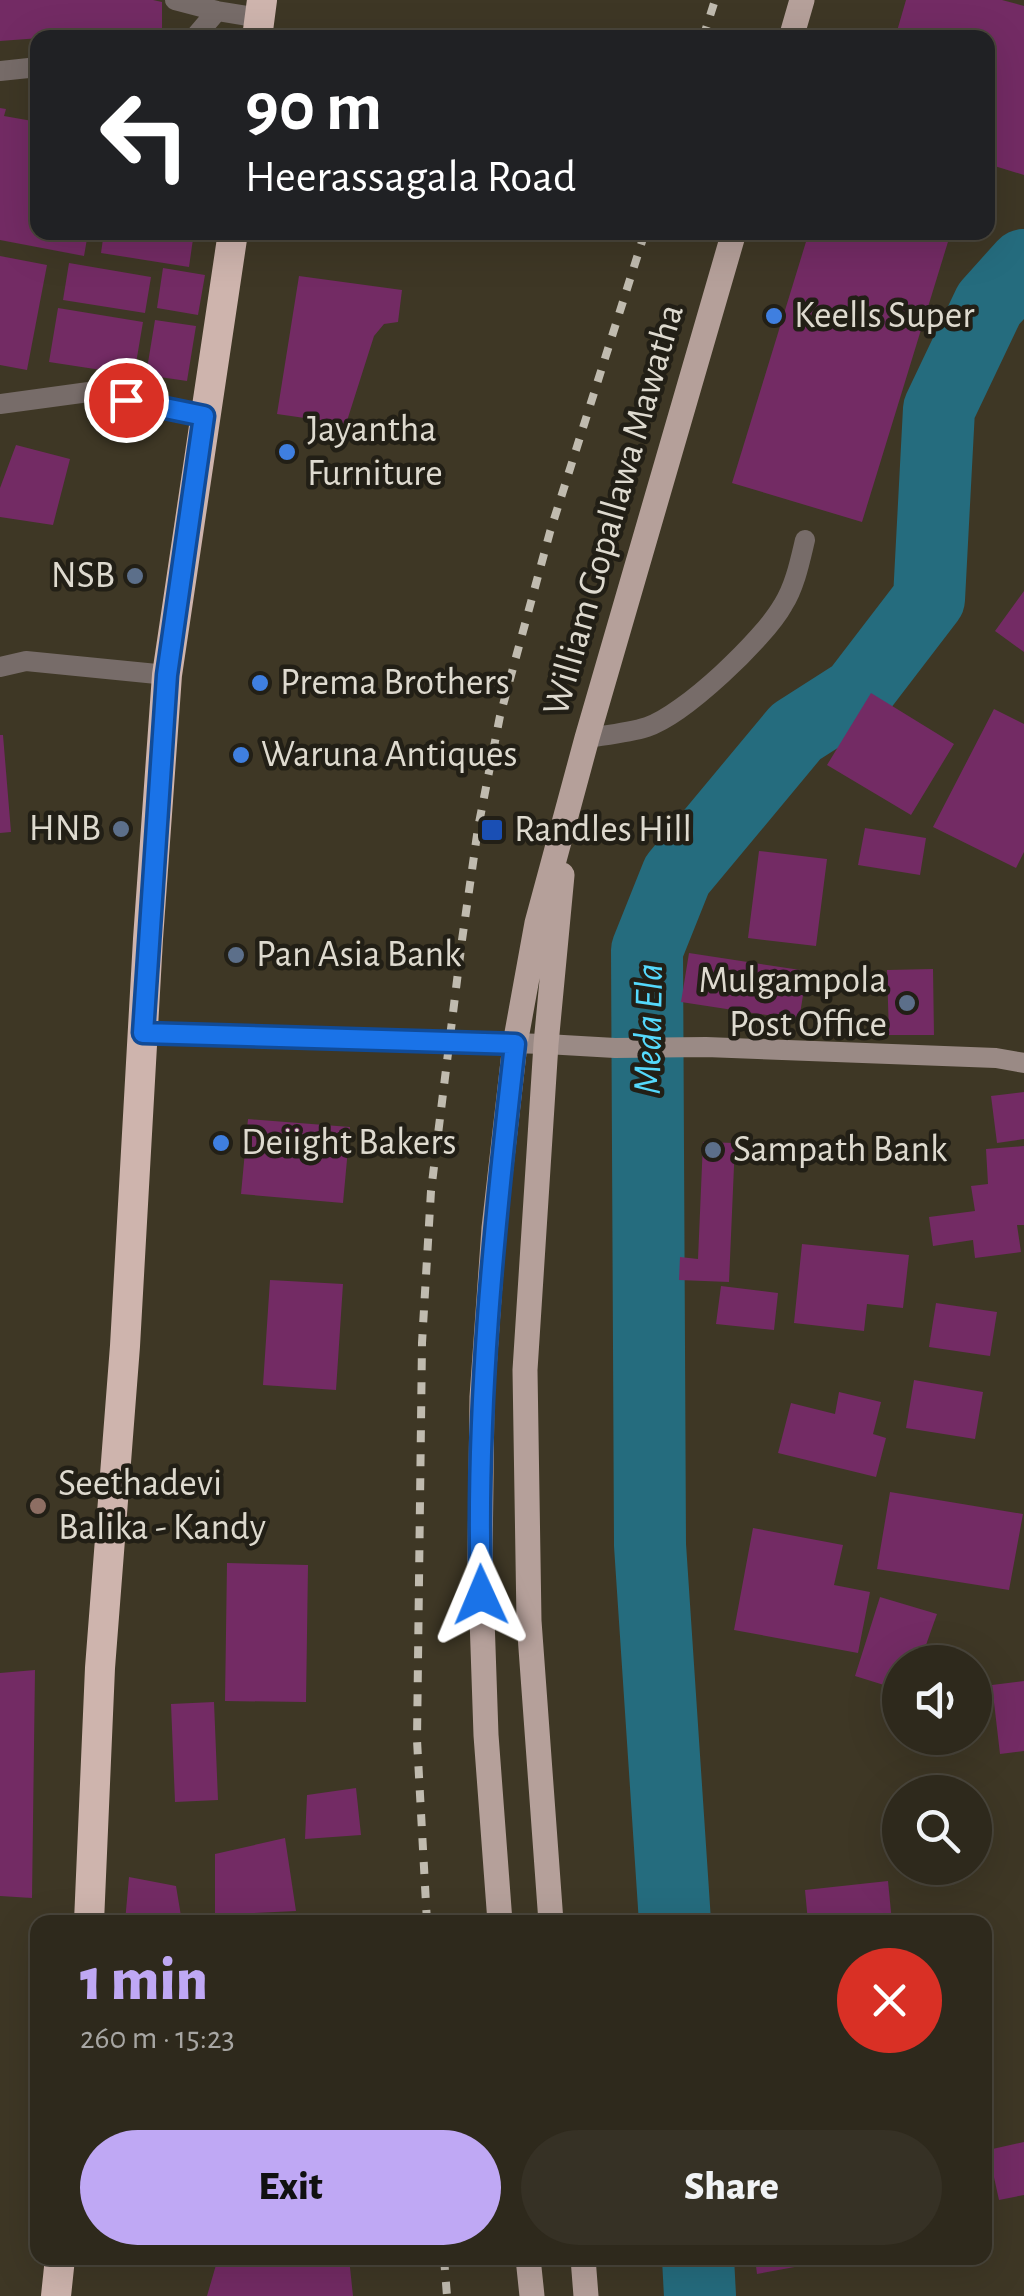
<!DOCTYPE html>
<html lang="en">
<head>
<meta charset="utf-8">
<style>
	body { margin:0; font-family:"Alegreya Sans",sans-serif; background:#363125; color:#f1f3f6; height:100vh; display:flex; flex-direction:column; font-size:38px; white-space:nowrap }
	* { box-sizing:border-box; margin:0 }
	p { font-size:32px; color:#a7a6a3 }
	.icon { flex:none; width:55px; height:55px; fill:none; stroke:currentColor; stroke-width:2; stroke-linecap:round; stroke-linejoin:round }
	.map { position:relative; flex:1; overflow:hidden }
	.panel { position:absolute; left:30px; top:1915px; width:962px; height:350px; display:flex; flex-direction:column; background:#2e291c; border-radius:20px; box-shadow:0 10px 40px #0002,0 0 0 2px #49453b }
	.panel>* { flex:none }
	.guide { position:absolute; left:30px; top:30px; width:965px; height:210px; border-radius:20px; box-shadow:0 10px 40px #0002,0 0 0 2px #49453b; background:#202124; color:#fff; overflow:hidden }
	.fabs { position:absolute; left:882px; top:1645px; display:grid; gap:20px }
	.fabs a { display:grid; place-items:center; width:110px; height:110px; border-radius:50%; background:#2e291c; box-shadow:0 10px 40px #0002,0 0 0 2px #49453b; font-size:50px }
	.pin { position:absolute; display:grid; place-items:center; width:85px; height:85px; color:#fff; margin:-42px; border:5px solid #fff; border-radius:50%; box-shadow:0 2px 10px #0007 }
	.me { position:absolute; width:110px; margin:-55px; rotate:359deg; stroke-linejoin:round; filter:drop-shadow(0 0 8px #0008) }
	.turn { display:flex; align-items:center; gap:35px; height:210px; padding:0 50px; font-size:45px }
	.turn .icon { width:130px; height:130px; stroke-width:2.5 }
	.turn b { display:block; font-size:70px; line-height:85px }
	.round { display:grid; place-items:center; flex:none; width:105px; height:105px; border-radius:52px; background:#363125 }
	.summary { display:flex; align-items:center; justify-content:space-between; height:170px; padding:0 50px }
	h1 { font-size:60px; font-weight:800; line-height:75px; color:#bfa8f4 }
	.cta { display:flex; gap:20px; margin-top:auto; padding:20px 50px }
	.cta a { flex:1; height:115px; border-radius:60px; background:#bfa8f4; color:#111; font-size:40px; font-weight:800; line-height:115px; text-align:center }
	.cta a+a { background:#363125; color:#f1f3f6 }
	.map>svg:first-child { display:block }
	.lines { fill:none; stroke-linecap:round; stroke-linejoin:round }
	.river { stroke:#256c7e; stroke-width:72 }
	.building { fill:#732b64 }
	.lane { stroke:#776c69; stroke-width:20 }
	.street { stroke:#776c69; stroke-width:20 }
	.secondary { stroke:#9a8a85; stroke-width:20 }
	.primary { stroke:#b5a09a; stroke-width:25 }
	.highway { stroke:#ceb4ad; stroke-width:30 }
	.rail { stroke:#c0bbaf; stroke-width:8; stroke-dasharray:12 12; stroke-linecap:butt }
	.route-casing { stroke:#114b97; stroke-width:25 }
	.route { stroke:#1a73e8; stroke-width:18 }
	.shop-dot { fill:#3f7fe0; stroke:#221f16; stroke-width:4 }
	.service-dot { fill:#5c6f8a; stroke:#221f16; stroke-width:4 }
	.transit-dot { fill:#1a4fb4; stroke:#221f16; stroke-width:4 }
	.education-dot { fill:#8d6e63; stroke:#221f16; stroke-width:4 }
	.labels { text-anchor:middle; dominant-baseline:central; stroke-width:9; stroke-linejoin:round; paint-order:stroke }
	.poi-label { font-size:38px; fill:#dedacf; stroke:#221f16; text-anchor:start }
	.street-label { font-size:38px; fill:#dedacf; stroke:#221f16 }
	.water-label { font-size:40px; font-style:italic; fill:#55d9fc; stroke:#221f16 }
</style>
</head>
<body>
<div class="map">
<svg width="1024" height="2296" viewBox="0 0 1024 2296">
	<rect width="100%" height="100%" fill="#3e3725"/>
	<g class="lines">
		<!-- river -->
		<path class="river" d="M675,1922L650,1545L647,950L677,875L796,732L857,693L929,599L939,409L989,304L1024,265
			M698,2258L700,2296"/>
	</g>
	<!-- building -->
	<path class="building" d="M0,0H153L162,2V29L0,41Z
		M906,0H1002L1024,6V175L988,164V38H895Z
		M0,108L6,109L4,116L38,122V232L88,233L84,256L0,240Z
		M104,232H194L189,267L101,253Z
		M809,232H951L862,522L732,483Z
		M0,256L47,265L27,370L0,365Z
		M69,263L151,277L145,313L63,300Z
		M163,268L205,275L198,315L157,308Z
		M299,276L402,290L398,322L384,324L374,336L346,424L277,414Z
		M58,308L143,322L134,375L49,362Z
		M155,320L196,326L187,381L146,375Z
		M16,445L70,459L53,525L0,517V488Z
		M1024,591V652L995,631Z
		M871,693L954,744L911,815L827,765Z
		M994,709L1024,724V852L1016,868L933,827Z
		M0,735H3L11,832L0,833Z
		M865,828L926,838L920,875L858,865Z
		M759,851L827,859L816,946L748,938Z
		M689,953L807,971L799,1020L681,1002Z
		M933,969L934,1035H889L887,970Z
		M1024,1092V1139L997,1143L991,1096Z
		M248,1119L350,1127L343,1203L241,1194Z
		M703,1142L735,1143L729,1282L679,1280L680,1257L698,1259Z
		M1024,1146V1225H1017L1021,1252L975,1258L973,1240L933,1246L929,1217L975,1211L971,1186L988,1184L986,1149Z
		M802,1244L909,1255L903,1308L867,1304L864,1331L794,1323Z
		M270,1280L343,1284L336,1390L263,1385Z
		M721,1286L778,1293L774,1330L716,1324Z
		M936,1303L997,1312L990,1356L929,1347Z
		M914,1380L983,1392L975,1439L906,1428Z
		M839,1392L881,1402L873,1434L886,1438L876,1477L778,1453L791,1403L835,1414Z
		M890,1492L1023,1514L1009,1590L877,1569Z
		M753,1528L843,1545L834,1585L870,1592L858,1653L734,1630Z
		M227,1563L308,1565L306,1702L225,1701Z
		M880,1597L937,1614L921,1659L929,1662H900V1690L855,1676Z
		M35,1670L32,1898L0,1896V1673Z
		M1024,1681V1751L1000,1754L992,1685Z
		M214,1702L218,1800L175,1802L171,1704Z
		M356,1788L361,1835L305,1839L307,1795Z
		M285,1838L296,1911L215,1915V1854Z
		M129,1877L176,1886L182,1922H125Z
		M888,1881L892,1922H808L805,1890Z
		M1024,2142V2195L999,2200L988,2150Z
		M218,2258H349L353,2296H207Z
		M755,2258H810L811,2264L757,2274Z"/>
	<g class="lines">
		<!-- lane -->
		<path class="lane" d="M587,738C606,735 628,733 647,727C684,715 764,639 783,605C795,586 800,561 805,540"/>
		<!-- street -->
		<path class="street" d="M175,0L217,11L260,18
			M194,38L217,11
			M0,71L38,67
			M0,404L96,391L204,416
			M0,667L26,661L167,675"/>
		<!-- secondary -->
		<path class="secondary" d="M143,1033L546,1044L615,1048L706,1047L996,1058L1024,1063"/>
		<!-- primary -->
		<path class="primary" d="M791,38L802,0
			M500,1922L486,1735L480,1560L482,1397L494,1228L515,1044L537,923L587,738L734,232
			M551,1922L529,1621L525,1370L546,1044L562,875
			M528,2258L532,2296
			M583,2258L586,2296"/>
		<!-- highway -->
		<path class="highway" d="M257,38L262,0
			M89,1922L100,1668L125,1346L148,939L167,675L233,232
			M56,2296L60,2258"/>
		<!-- rail -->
		<path class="rail" d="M703,38L715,0
			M427,1922L417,1740L422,1343L431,1191L462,940L478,828L500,716L550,532L645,232
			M444,2258L447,2296"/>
	</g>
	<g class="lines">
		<defs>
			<path id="route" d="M126,400L204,416L167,675L143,1033L515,1044C494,1228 475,1410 481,1595"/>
		</defs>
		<!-- route casing -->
		<use href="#route" class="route-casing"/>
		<!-- route -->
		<use href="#route" class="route"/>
	</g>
	<!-- markers -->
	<g class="shop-dot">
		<circle cx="774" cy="316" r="10"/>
		<circle cx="287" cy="452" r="10"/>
		<circle cx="260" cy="683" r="10"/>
		<circle cx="241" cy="755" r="10"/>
		<circle cx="221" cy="1143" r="10"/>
	</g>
	<g class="service-dot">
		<circle cx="135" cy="576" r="10"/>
		<circle cx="121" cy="829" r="10"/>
		<circle cx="236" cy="955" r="10"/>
		<circle cx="907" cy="1003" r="10"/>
		<circle cx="713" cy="1150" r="10"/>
	</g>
	<rect class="transit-dot" x="480" y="818" width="24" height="24" rx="5"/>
	<circle class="education-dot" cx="38" cy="1506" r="10"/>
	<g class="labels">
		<!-- poi labels -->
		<g class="poi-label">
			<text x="794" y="316">Keells Super</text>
			<text x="307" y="430">Jayantha<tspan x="307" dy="44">Furniture</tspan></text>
			<text x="115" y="576" text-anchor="end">NSB</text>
			<text x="280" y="683">Prema Brothers</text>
			<text x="261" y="755">Waruna Antiques</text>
			<text x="101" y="829" text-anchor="end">HNB</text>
			<text x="514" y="830">Randles Hill</text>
			<text x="256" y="955">Pan Asia Bank</text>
			<text x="887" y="981" text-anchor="end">Mulgampola<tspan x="887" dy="44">Post Office</tspan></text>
			<text x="241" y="1143">Deiight Bakers</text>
			<text x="733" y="1150">Sampath Bank</text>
			<text x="58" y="1484">Seethadevi<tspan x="58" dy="44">Balika - Kandy</tspan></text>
		</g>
		<!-- street labels -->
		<g class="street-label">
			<text transform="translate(614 510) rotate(-74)">William Gopallawa Mawatha</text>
		</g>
		<!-- water labels -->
		<g class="water-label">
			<text transform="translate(649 1029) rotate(-89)">Meda Ela</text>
		</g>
	</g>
</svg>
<div class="fabs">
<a><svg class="icon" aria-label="sound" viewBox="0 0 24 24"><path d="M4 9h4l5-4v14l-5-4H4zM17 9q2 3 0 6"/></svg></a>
<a><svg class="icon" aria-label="search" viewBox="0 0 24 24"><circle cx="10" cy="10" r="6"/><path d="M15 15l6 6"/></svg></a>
</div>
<div class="pin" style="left:126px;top:400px;background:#d93025"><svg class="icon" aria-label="arrive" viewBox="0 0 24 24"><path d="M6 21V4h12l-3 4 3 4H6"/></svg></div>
<svg class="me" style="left:481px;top:1595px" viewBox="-20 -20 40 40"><path d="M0-17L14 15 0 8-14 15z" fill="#1a73e8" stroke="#fff" stroke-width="4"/></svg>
<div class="guide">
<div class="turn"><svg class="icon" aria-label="left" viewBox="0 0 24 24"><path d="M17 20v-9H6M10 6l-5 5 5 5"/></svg><div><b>90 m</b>Heerassagala Road</div></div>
</div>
<section class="panel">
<div class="summary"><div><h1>1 min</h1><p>260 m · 15:23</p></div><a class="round" style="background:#d93025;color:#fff"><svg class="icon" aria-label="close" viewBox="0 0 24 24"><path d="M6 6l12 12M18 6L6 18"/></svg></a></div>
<div class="cta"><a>Exit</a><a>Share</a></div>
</section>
</div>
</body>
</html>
